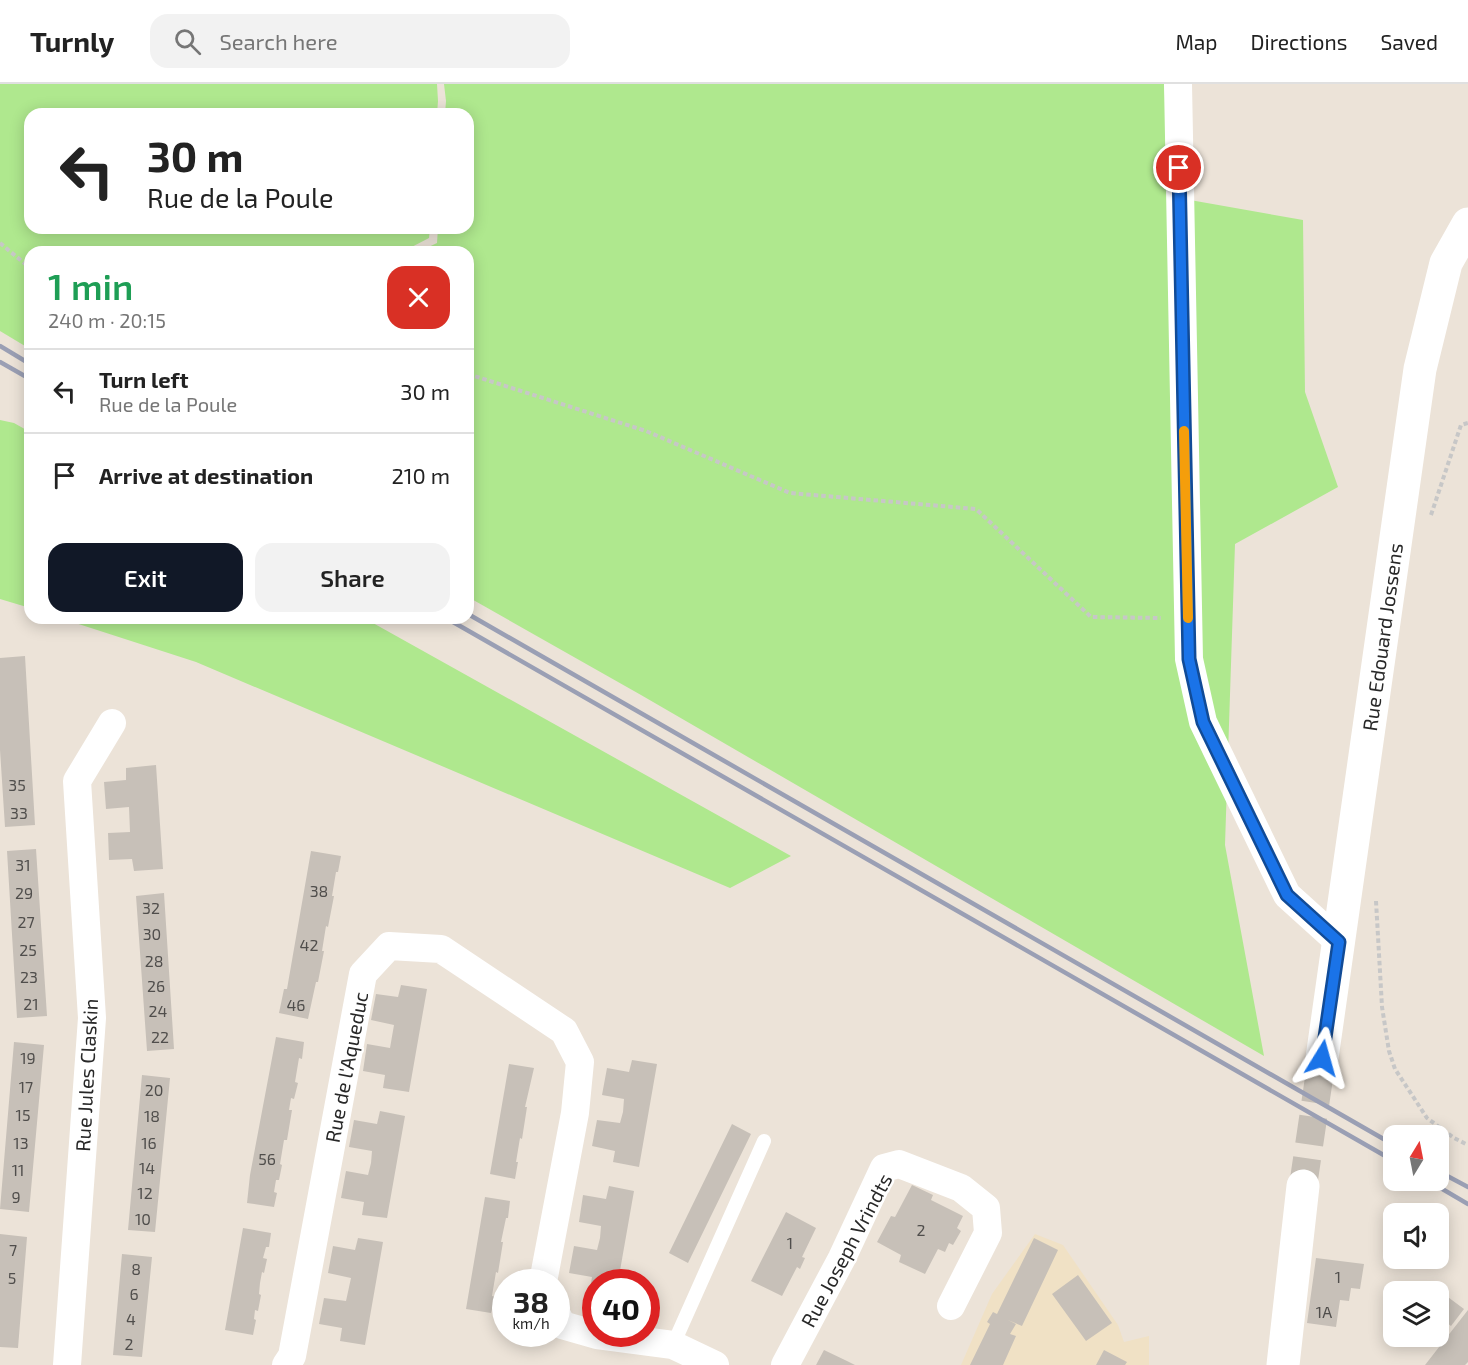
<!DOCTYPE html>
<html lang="en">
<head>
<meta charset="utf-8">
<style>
	body { margin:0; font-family:"Exo 2",sans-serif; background:#f2f2f2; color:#222; height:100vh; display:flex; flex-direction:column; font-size:22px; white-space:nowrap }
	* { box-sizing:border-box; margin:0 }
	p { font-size:20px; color:#767676 }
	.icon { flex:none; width:33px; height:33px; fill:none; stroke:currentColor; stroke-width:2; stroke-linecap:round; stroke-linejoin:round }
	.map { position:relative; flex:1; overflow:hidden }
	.drawer { position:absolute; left:24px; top:162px; width:450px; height:378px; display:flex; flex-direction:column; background:#fff; border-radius:18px; box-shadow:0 3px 15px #0003 }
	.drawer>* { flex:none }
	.top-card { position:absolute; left:24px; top:24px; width:450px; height:126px; border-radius:18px; box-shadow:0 3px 15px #0003; background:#fff; color:#222; overflow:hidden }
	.needle { width:39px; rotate:10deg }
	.tools { position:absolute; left:1383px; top:1041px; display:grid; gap:12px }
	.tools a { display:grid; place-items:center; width:66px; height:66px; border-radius:12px; background:#fff; box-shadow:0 3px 15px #0003; font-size:30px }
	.speed { position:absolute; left:492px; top:1185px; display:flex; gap:12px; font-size:30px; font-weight:700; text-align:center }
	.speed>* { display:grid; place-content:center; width:78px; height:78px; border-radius:50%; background:#fff; box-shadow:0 3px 15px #0003; line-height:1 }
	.speed small { font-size:15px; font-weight:400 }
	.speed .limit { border:9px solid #d22; background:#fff; color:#111 }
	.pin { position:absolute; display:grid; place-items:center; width:51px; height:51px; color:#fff; margin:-26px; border:3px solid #fff; border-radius:50%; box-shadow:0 2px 6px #0007 }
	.me { position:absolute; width:66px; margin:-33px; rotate:8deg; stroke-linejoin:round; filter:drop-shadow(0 0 4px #0008) }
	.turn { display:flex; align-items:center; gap:21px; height:126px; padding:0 24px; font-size:27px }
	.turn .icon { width:78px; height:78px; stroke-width:2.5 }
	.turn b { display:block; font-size:42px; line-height:51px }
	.round { display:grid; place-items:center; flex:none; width:63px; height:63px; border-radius:18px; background:#f2f2f2 }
	.summary { display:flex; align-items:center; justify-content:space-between; height:102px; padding:0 24px }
	h1 { font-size:36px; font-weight:600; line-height:45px; color:#1e9e55 }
	.button { display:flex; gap:12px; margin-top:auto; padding:12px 24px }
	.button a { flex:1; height:69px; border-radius:18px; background:#111827; color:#fff; font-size:24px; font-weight:600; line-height:69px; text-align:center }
	.button a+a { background:#f2f2f2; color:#222 }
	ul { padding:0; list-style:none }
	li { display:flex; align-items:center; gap:18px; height:84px; padding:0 24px; border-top:2px solid #e0e0e0 }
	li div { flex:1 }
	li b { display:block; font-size:22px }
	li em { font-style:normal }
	header { display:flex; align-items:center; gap:36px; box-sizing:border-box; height:84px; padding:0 30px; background:#fff; border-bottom:2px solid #e0e0e0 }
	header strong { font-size:28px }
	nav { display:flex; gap:33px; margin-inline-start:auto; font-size:21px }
	.search { width:420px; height:54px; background:#f2f2f2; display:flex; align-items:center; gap:15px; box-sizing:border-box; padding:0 21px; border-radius:18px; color:#767676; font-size:22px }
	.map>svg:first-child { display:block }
	.education { fill:#f0e1c5 }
	.green { fill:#afe88e }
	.building { fill:#c7c0b8 }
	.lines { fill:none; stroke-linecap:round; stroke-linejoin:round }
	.minor-tunnel { stroke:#c5beb5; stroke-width:28; stroke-dasharray:28 14; stroke-linecap:butt }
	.path { stroke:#c7c7c7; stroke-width:4; stroke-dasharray:4.5 3; stroke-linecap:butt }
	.service { stroke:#fff; stroke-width:14 }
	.minor { stroke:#fff; stroke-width:28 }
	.tertiary { stroke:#fff; stroke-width:33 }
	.rail { stroke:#9a9fb4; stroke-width:4.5 }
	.route-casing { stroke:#114b97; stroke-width:15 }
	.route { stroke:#1a73e8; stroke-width:10 }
	.slow { stroke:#f59e0b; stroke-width:10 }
	.labels { text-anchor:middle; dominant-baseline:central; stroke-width:5; stroke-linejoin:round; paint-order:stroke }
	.number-label { font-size:16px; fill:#504e4c }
	.street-label { font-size:20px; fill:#282828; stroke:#fff }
</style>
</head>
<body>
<header>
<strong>Turnly</strong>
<div class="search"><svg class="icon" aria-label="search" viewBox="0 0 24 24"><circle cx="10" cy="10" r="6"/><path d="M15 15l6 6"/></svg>Search here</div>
<nav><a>Map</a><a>Directions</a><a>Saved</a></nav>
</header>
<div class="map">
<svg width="1468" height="1281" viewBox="0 0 1468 1281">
	<rect width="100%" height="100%" fill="#ece3d8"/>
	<!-- education -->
	<path class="education" d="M1035,1150L1063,1161L1118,1241L1124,1258L1149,1252V1281H961L992,1210Z"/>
	<!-- green -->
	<path class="green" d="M0,0H437L438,17L437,30H30V144H430L429,154L402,168H30V265L0,247Z
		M444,0H1164L1173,113L1303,136L1305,308L1338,403L1235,460L1225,761L1264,972L641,611L468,513V168H418L437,159L438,144H468V30H445L446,17Z
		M0,336L14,339L30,348V524L0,515Z
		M60,534H364L791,772L730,804L196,578Z"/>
	<!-- building -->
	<path class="building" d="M25,572L35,741L5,743L0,666V574Z
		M156,681L163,785L134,787L132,775L109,776L108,749L130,748L129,723L106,725L104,698L126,696V684Z
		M36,765L47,932L17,934L7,767Z
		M311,767L341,772L338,788H336L332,812H334L328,843L326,842L322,867H324L318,898H316L308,935L279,929L284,905H287Z
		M164,809L174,965L147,967L136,812Z
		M401,901L427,905L409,1008L383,1004L385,991L363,987L367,960L390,964L394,941L371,936L376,910L398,913Z
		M276,953L304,958L302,975L299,974L295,998L298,999L294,1015L291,1014L289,1026H292L287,1056H284L280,1080L282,1081L279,1096H276L274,1108L277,1109L274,1123L247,1119L250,1091Z
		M14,958L44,961L29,1128L0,1125Z
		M632,976L657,980L639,1083L613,1078L615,1067L592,1062L597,1036L620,1039L623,1028L624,1015L602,1011L607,984L629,988Z
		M509,980L534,984L525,1023H527L522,1055L520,1054L516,1078H518L515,1095L490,1090Z
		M142,991L170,994L155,1148L128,1146Z
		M380,1027L405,1032L387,1134L362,1131L364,1118L341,1114L346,1087L368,1091L371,1079L372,1067L349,1063L354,1036L377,1040Z
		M732,1040L751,1050L688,1179L669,1169Z
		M912,1101L933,1111L931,1116L963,1132L957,1144L961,1147L953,1161L949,1159L945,1168L938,1165L925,1190L899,1178L901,1171L877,1158L891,1132L895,1133Z
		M609,1102L634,1107L618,1198H596V1206L590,1205L592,1193L569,1189L574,1162L597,1166L600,1154L601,1142L579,1138L583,1111L606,1115Z
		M485,1113L510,1117L508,1134H506L501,1158H503L498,1189L496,1188L492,1212L495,1213L491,1229L466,1225Z
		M786,1128L816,1144L802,1173L805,1174L800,1185L797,1183L782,1212L751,1197Z
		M243,1144L271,1149L269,1163H266L263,1174L267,1175L264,1189L262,1188L260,1199L259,1210L261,1211L258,1227L255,1226L254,1235L256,1236L253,1251L225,1246Z
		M0,1150L27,1153L18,1264L0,1263Z
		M358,1154L383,1158L365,1261L340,1257L342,1244L319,1240L324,1214L346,1217L351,1194L328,1189L333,1162L355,1166Z
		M1034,1154L1058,1166L1022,1242L1008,1236L1016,1240L1010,1250L1016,1252L1003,1281H970L990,1240L987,1238L993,1228L997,1230Z
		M122,1170L152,1173L142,1273L113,1271Z
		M1316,1174L1364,1180L1360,1205L1351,1204L1349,1217L1340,1216L1336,1243L1307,1239Z
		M1078,1191L1112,1239L1086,1257L1052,1210Z
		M1429,1199L1464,1225L1451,1242L1438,1232V1208H1422Z
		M1468,1226V1278L1465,1281H1425Z
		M824,1266L847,1277L855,1281H816Z
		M1104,1266L1127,1278L1125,1281H1096Z"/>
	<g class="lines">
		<!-- minor-tunnel -->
		<path class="minor-tunnel" d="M1303,1102L1322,974"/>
		<!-- path -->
		<path class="path" d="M0,159L30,184
			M468,290L646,347L790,409L976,425L1091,533L1161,534
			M1431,431L1461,341L1468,339
			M1376,817L1382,923L1389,967L1395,985L1427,1034L1454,1054L1468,1061"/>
		<!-- service -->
		<path class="service" d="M673,1261L764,1057"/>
		<!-- minor -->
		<path class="minor" d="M1178,0L1189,575L1203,638L1287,811L1339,858
			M556,1229L562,1241L597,1251L673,1261L715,1281
			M67,1281L92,934L77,697L112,639
			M286,1281L292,1272L363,890L389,862L441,865L564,947L580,978L575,1029L543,1198
			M785,1281L842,1174L884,1084L899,1080L961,1104L986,1124L988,1149L951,1222"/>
		<!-- tertiary -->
		<path class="tertiary" d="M1322,974L1420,285L1446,179L1468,140
			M1283,1281L1303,1102"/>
		<!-- rail -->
		<path class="rail" d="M0,262L30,280
			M0,278L30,295
			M468,530L1394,1061
			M446,534L1394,1077
			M1438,1087L1468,1103
			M1427,1096L1468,1120"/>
	</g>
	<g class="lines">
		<defs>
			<path id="route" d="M1179,84L1189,575L1203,638L1287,811L1339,858L1322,974"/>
		</defs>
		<!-- route casing -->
		<use href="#route" class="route-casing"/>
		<!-- route -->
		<use href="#route" class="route"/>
		<!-- slow -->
		<path class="slow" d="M1184,347L1188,534"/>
	</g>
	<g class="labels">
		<!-- number labels -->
		<g class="number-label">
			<text x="17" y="700">35</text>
			<text x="19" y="728">33</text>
			<text x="23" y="780">31</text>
			<text x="319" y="806">38</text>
			<text x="24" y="808">29</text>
			<text x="151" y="823">32</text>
			<text x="26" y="837">27</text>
			<text x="152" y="849">30</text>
			<text x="309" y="860">42</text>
			<text x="28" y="865">25</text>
			<text x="154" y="876">28</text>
			<text x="29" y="892">23</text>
			<text x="156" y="901">26</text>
			<text x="31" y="919">21</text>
			<text x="296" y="920">46</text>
			<text x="158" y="926">24</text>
			<text x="160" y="952">22</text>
			<text x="28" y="973">19</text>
			<text x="26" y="1002">17</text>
			<text x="154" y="1005">20</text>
			<text x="23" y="1030">15</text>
			<text x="152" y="1031">18</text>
			<text x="21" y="1058">13</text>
			<text x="149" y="1058">16</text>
			<text x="267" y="1074">56</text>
			<text x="147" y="1083">14</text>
			<text x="18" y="1085">11</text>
			<text x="145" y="1108">12</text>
			<text x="16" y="1112">9</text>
			<text x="143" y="1134">10</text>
			<text x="921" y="1145">2</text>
			<text x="790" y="1158">1</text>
			<text x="13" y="1165">7</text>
			<text x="136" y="1184">8</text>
			<text x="1338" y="1192">1</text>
			<text x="12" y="1193">5</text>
			<text x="134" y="1209">6</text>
			<text x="1324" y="1227">1A</text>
			<text x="131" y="1234">4</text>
			<text x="129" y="1259">2</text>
		</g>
		<!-- street labels -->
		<g class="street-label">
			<text transform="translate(1382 553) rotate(-82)">Rue Edouard Jossens</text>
			<text transform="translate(346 983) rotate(-79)">Rue de l'Aqueduc</text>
			<text transform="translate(86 991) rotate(-87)">Rue Jules Claskin</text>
			<text transform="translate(846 1166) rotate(-62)">Rue Joseph Vrindts</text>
		</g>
	</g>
</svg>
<div class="tools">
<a><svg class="needle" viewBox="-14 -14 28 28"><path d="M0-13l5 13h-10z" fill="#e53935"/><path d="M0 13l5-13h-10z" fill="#767676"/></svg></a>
<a><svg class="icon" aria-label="sound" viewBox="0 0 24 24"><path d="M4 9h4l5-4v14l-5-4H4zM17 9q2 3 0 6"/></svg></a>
<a><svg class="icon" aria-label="layers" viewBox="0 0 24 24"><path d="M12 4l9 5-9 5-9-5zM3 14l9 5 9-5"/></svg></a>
</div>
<div class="speed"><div>38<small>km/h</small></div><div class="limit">40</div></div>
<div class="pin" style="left:1179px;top:84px;background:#d93025"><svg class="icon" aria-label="arrive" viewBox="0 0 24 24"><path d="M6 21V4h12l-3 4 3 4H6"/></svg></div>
<svg class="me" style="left:1322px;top:974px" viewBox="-20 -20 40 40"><path d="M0-17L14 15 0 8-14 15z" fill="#1a73e8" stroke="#fff" stroke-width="4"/></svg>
<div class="top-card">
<div class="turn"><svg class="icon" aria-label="left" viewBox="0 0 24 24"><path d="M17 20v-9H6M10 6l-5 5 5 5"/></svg><div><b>30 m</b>Rue de la Poule</div></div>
</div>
<section class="drawer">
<div class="summary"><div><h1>1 min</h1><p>240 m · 20:15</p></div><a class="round" style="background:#d93025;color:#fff"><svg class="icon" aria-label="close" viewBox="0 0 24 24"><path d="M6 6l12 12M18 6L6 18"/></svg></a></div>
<ul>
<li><svg class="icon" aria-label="left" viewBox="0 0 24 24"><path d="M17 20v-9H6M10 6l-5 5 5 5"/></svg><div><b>Turn left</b><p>Rue de la Poule</p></div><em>30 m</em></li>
<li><svg class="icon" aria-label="arrive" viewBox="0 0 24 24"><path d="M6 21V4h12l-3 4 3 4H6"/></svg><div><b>Arrive at destination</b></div><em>210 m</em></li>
</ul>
<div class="button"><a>Exit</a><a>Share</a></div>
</section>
</div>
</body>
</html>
